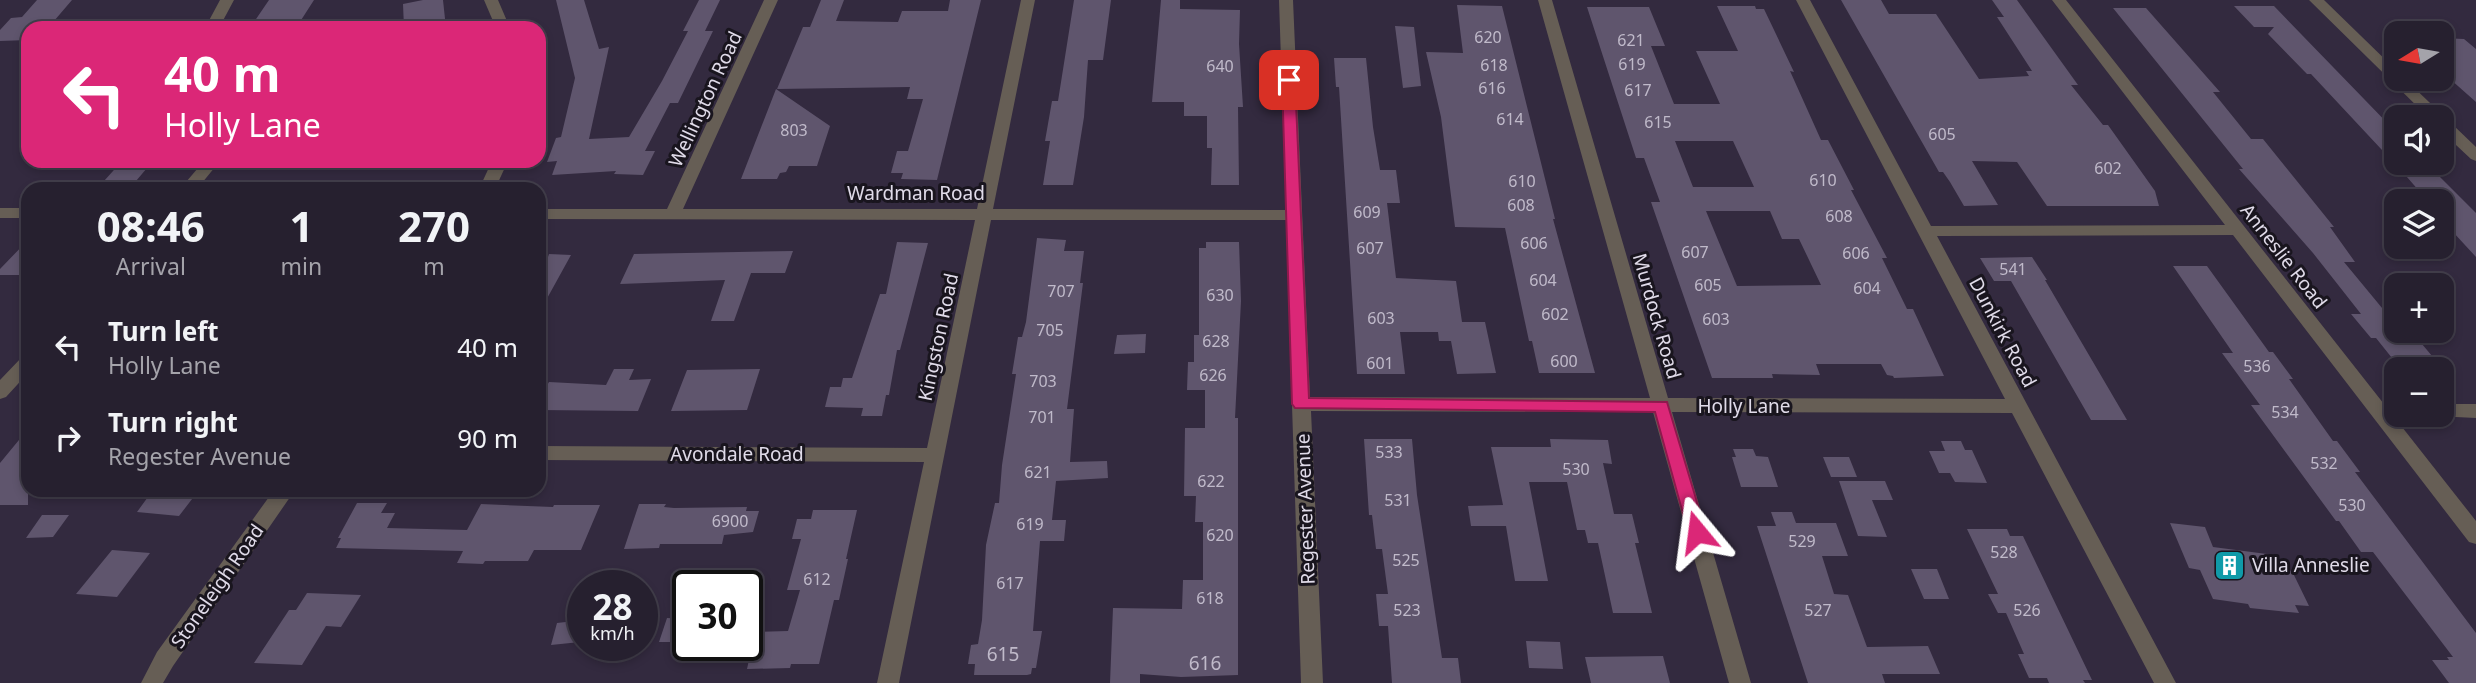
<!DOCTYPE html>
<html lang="en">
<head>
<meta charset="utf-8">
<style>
	body { margin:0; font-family:"Noto Sans",sans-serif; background:#322d3b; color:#f1f3f6; height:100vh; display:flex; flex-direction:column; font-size:26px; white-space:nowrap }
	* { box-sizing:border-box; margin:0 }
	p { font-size:23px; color:#a4a3aa }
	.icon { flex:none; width:38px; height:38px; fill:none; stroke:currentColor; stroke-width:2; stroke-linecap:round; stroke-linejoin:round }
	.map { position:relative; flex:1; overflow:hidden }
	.details { position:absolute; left:21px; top:182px; width:525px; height:315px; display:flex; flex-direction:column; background:#26202f; border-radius:21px; box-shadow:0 4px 10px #0003,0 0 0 2px #423e4b }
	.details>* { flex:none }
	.guide { position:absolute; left:21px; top:21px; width:525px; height:147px; border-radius:21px; box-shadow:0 4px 10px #0003,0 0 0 2px #423e4b; background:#db2777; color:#fff; overflow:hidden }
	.needle { width:46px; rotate:259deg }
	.buttons { position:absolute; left:2384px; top:21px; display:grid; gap:14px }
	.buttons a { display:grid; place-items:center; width:70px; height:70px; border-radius:14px; background:#26202f; box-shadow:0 4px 10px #0003,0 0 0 2px #423e4b; font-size:35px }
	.speed { position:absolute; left:567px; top:570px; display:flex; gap:14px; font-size:35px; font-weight:700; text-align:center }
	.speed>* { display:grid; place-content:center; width:91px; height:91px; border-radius:50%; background:#26202f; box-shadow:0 4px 10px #0003,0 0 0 2px #423e4b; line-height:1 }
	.speed small { font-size:18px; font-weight:400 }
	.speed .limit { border:4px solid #111; border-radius:10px; background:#fff; color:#111 }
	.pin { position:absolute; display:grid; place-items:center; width:60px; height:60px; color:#fff; margin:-30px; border-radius:14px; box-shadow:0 4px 10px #0006 }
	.me { position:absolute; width:77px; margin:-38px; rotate:344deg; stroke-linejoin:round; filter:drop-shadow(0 0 5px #0008) }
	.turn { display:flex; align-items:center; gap:24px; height:147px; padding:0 28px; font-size:32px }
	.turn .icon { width:91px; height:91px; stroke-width:2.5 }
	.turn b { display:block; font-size:49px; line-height:60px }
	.eta { display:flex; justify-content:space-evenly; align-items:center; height:119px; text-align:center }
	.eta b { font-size:42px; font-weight:700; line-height:49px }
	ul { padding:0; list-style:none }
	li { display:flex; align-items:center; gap:21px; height:91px; padding:0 28px }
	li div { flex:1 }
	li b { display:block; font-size:26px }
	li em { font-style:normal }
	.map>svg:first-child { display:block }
	.building { fill:#5f556d; fill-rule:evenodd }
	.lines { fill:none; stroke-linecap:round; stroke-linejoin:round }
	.minor { fill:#665e55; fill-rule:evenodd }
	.route { fill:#db2777; stroke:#8e194d; stroke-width:2 }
	.labels { text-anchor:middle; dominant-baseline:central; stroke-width:6; stroke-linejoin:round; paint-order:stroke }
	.number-label { font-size:16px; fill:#c0baca }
	.street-label { font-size:19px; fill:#e0dbe9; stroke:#19151e }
	.poi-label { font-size:19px; fill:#e0dbe9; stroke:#19151e; text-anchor:start }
	.near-number-label { font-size:19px; fill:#c0baca }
</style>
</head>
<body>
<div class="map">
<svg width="2476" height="683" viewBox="0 0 2476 683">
	<rect width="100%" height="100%" fill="#332a3f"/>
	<!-- building -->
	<path class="building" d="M37,0H72L48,28H28V40L0,41V30L11,18L22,17Z
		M269,0H314L296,28H250Z
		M423,0H443L446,28H404L403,4Z
		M556,0H584L599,49L609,47L589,139L629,137L662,81L688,31H683L699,0H720L705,31H713L678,103H670L645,151H655L643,175L614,174L616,171L552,175L557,161L547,162L556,138L561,137L575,78Z
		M821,0H844L836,21L898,22L902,11H948L950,0H981L937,180L901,179L903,173H891L897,151H908L923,99H907L910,87L777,89L803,27H810Z
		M1074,0H1111L1103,60H1088L1084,117L1073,185H1043L1050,141H1045L1052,101H1058Z
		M1161,0H1180V9L1240,10L1239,44L1243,107H1238L1239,185H1211L1212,148H1207V116H1184V102H1152Z
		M1841,0H1881L1889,14H1936L1979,79L2029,76L2026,71H2032L1997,17H2004L1992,0H2017L2078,85H2071L2103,125H2108L2155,191L2159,206H2047L2017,162L1972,161L1998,205L1964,206L1950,182L1943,172H1939Z
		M1457,5L1502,6L1555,219H1553L1595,373H1539L1532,341H1529L1505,228L1455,227L1441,117L1426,52L1463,53Z
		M1717,6H1755L1756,9H1764L1794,72L1790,71L1821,140H1828L1854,190H1851L1887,258H1882L1907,309H1913L1944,376L1894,378L1893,376L1887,375L1881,364H1816L1820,375L1772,374L1773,378H1712L1651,202H1660L1644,158H1636L1587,7H1649L1665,46H1651L1674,104H1720L1696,51H1738ZM1675,141H1733L1754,187H1693ZM1706,211H1770L1782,239H1799L1821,285L1737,286Z
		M2234,6H2274L2396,132V165L2311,74H2307L2268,34L2274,27H2254Z
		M2113,8H2146L2220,92H2213L2251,139H2263L2334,227H2330L2355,262H2344L2387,314H2396V331H2411L2443,369H2405L2397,359L2396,363L2376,338H2371L2351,314H2361L2313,253L2239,169H2243Z
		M1395,26L1414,27L1421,86L1403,88Z
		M2441,38L2464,39L2476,49V102L2441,71Z
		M1334,58H1366L1373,127L1380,170H1396L1400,203H1387L1396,278L1456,281L1462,322H1485L1496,373L1457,374L1451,341H1439L1438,332H1400L1405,374H1357L1339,87H1336Z
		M776,89L830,126L817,166H789L786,172L780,173L777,179H741Z
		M122,161H153L136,181H104Z
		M2400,169H2432L2476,213V257L2441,219V192H2420Z
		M1037,238L1066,240L1064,251H1084L1080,283H1083L1067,409H1074L1070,462L1107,461L1108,478L1056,481L1052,520H1066L1064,541H1040L1033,631H1042L1036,668H1032L1031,674L1027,675H974L975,664H968L971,645L978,644L982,620L986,545L995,503H999L1002,465L1016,374H1012L1018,337H1022L1026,322Z
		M28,240V275H0V269Z
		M897,242L928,243L900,350H897L889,395H886L882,416H861L863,408L825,407L830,387H841L843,378H852L880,294H886Z
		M1206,242H1239L1241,301L1235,418H1238V675L1181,677L1140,674V683H1110L1113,608L1182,609L1183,580H1203V522H1195L1196,496H1184L1185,428H1205V390H1187L1188,362H1194V335H1199V248H1206Z
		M793,251L785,273H751L734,321H711L725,280L620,284L634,254Z
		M549,254L571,255L539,313V257H548Z
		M2032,257L2047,280H2045L2127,420H2091L2011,281H1994L1980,258Z
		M2173,266H2207L2269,352H2273L2293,379H2289L2333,441H2337L2360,472H2355L2476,633V683H2449L2432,660H2449L2447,657H2453L2373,552H2361L2339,521H2336L2251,405H2260L2222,353H2233Z
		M1146,334L1145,353L1114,354L1117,335Z
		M614,369H634L629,380L651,379L638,411L539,410V399L549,382L606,385Z
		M760,369L747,410L671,411L687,370Z
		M28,429V505H0V463Z
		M1364,439H1412L1417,495L1442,658H1458L1461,683H1392L1388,626H1379L1376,594H1388L1382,549H1376L1372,515H1369Z
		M1550,439L1608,440L1612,464L1603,463L1614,514H1632L1639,543H1635L1652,613H1613L1598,543H1588L1585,530H1577L1567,482H1529L1548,581H1515L1506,526H1471L1468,506L1503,505L1491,447H1551Z
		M1941,441H1961L1965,450H1972L1987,483L1955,482L1950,473H1939L1929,451H1945Z
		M1733,449H1753L1756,456L1768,457L1778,487H1741L1732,457H1736Z
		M1823,457H1849L1857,477H1831Z
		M1839,481H1885L1893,500H1872L1887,537L1858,536Z
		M153,490H199L179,516L137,512Z
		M357,503H387L381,513H395L387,528L467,530L481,504L553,507L554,505H600L581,550H534L528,561H485L483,564L457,563L463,551L336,548L341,538H338Z
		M639,504H666L664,507L674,508L747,507L746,511H759L753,532L724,535L722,544H660L659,548L624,549Z
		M813,510H857L846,559H848L839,600H834L819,664H791L790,668L747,669L755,632L788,631L800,590H787L801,539H792L797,519H811Z
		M1771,512H1792L1796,523H1836L1848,556H1822L1834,594L1848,595L1867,647L1928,646L1940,674H1882L1885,683H1808L1757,526H1776Z
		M42,515H69L53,537L26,538Z
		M2170,523L2205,527L2213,547L2267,554L2274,569L2292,571L2309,606L2295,605L2299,613L2250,608L2248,604L2213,599L2200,570L2189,568Z
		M1967,529H2007L2010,536H2023L2092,680H2083L2085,683H2049L2047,678H2029L2018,654H2024L2006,613H1998L1988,594H1998Z
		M112,550L150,553L117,597L76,594Z
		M1911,569H1937L1949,599H1924Z
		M307,593L361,595L341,627L326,626L302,665L254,663L289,610H296Z
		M667,618L688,619V642H659Z
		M583,620L580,642L551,645L557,623Z
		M1526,641L1560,642L1563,669L1529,668Z
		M1663,656L1670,683H1591L1585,657Z"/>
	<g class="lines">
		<!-- minor -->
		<path class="minor" d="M220,0H234L219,28H205Z
			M484,0H498L510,28H496Z
			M764,0H778L683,209H977L1021,0H1035L993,209L1286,210L1279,0H1293L1310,397L1650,398L1538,0H1552L1668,398L2005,399L1796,0H1810L1931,226L2225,225L2052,0H2066L2476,521V544L2469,542L2233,235L1937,236L2176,683H2154L2012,413L1672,412L1751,683H1729L1653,412L1311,411L1323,683H1301L1286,220H991L899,683H877L924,462L539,460V446L927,448L975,220L539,219V209H667Z
			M2309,0H2324L2396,70V79H2405L2476,147V161L2471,159L2441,131V117H2428Z
			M204,161H220L197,189H180Z
			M492,161H508L495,189H479Z
			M0,208H28V218H0Z
			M28,356V373L6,397L0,399V380L22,357Z
			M2441,404H2476V418L2435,416L2441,415Z
			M274,490H295L173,666L163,683H141L157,652Z"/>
	</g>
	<!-- route -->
	<path class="route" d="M1289,77L1295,80L1309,398L1667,402L1706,532L1704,537L1697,539L1691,537L1688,532L1655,412L1295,408L1292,404L1282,80Z"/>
	<!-- icons -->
	<defs>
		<symbol id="building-square" viewBox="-11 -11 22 22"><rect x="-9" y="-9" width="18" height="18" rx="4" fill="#0f9aa8" stroke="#19151e"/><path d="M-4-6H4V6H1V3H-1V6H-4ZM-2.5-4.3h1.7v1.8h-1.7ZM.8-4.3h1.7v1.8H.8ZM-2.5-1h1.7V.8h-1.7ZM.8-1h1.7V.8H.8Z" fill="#fff"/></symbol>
	</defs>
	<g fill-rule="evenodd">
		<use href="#building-square" x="2212" y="548" width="35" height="35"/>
	</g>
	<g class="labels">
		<!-- number labels -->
		<g class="number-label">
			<text x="1488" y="37">620</text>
			<text x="1631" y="40">621</text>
			<text x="1632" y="64">619</text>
			<text x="1494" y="65">618</text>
			<text x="1220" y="66">640</text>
			<text x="1492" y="88">616</text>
			<text x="1638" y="90">617</text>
			<text x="1510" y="119">614</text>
			<text x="1658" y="122">615</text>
			<text x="794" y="130">803</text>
			<text x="1942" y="134">605</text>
			<text x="2108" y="168">602</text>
			<text x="1823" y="180">610</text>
			<text x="1522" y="181">610</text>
			<text x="1521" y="205">608</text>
			<text x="1367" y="212">609</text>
			<text x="1839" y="216">608</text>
			<text x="1534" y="243">606</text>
			<text x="1370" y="248">607</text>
			<text x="1695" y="252">607</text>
			<text x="1856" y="253">606</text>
			<text x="2013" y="269">541</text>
			<text x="1543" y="280">604</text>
			<text x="1708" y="285">605</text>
			<text x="1867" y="288">604</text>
			<text x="1061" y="291">707</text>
			<text x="1220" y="295">630</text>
			<text x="1555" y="314">602</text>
			<text x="1381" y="318">603</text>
			<text x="1716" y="319">603</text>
			<text x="1050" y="330">705</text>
			<text x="1216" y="341">628</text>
			<text x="1564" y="361">600</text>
			<text x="1380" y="363">601</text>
			<text x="2257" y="366">536</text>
			<text x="1213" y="375">626</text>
			<text x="1043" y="381">703</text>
			<text x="2285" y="412">534</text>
			<text x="1042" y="417">701</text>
			<text x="1389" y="452">533</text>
			<text x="2324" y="463">532</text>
			<text x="1576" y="469">530</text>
			<text x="1038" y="472">621</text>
			<text x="1211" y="481">622</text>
			<text x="1398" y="500">531</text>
			<text x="2352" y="505">530</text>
			<text x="730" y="521">6900</text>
			<text x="1030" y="524">619</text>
			<text x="1220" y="535">620</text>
			<text x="1802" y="541">529</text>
			<text x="2004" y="552">528</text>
			<text x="1406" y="560">525</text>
			<text x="817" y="579">612</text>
			<text x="1010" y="583">617</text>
			<text x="1210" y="598">618</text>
			<text x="1407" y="610">523</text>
			<text x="1818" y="610">527</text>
			<text x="2027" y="610">526</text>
		</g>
		<!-- street labels -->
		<g class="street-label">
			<text transform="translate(705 99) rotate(-65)">Wellington Road</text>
			<text x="916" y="193">Wardman Road</text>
			<text transform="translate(2284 256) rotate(52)">Anneslie Road</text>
			<text transform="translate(1657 316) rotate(74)">Murdock Road</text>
			<text transform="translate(2003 332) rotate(62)">Dunkirk Road</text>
			<text transform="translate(938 337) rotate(-78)">Kingston Road</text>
			<text x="1744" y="406">Holly Lane</text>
			<text x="737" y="454">Avondale Road</text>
			<text transform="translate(1305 509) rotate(-92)">Regester Avenue</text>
			<text transform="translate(217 586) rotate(-55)">Stoneleigh Road</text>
		</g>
		<!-- poi labels -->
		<g class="poi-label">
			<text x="2252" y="565">Villa Anneslie</text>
		</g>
		<!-- near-number labels -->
		<g class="near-number-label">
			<text x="1003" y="654">615</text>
			<text x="1205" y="663">616</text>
		</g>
	</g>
</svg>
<div class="buttons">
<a><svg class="needle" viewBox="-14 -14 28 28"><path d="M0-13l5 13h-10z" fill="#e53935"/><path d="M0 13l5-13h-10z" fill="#a4a3aa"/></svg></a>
<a><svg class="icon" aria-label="sound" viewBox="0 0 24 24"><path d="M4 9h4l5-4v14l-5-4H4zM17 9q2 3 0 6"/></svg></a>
<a><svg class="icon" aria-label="layers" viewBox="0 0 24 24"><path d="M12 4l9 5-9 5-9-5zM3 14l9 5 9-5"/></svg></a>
<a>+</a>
<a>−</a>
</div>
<div class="speed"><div>28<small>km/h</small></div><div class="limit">30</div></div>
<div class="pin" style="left:1289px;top:80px;background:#d93025"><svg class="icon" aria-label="arrive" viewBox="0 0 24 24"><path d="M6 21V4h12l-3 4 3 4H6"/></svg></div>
<svg class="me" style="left:1697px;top:532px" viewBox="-20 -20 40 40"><path d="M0-17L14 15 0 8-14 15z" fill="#db2777" stroke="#fff" stroke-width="4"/></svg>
<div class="guide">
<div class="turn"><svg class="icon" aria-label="left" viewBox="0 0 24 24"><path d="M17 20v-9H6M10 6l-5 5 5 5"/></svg><div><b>40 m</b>Holly Lane</div></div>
</div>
<section class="details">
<div class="eta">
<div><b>08:46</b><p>Arrival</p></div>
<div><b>1</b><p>min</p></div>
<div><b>270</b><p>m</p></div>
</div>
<ul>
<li><svg class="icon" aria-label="left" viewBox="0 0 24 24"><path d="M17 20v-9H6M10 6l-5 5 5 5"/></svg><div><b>Turn left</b><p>Holly Lane</p></div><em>40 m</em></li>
<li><svg class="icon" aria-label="right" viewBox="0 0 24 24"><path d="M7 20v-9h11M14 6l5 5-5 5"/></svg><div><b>Turn right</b><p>Regester Avenue</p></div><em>90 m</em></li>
</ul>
</section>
</div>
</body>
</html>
